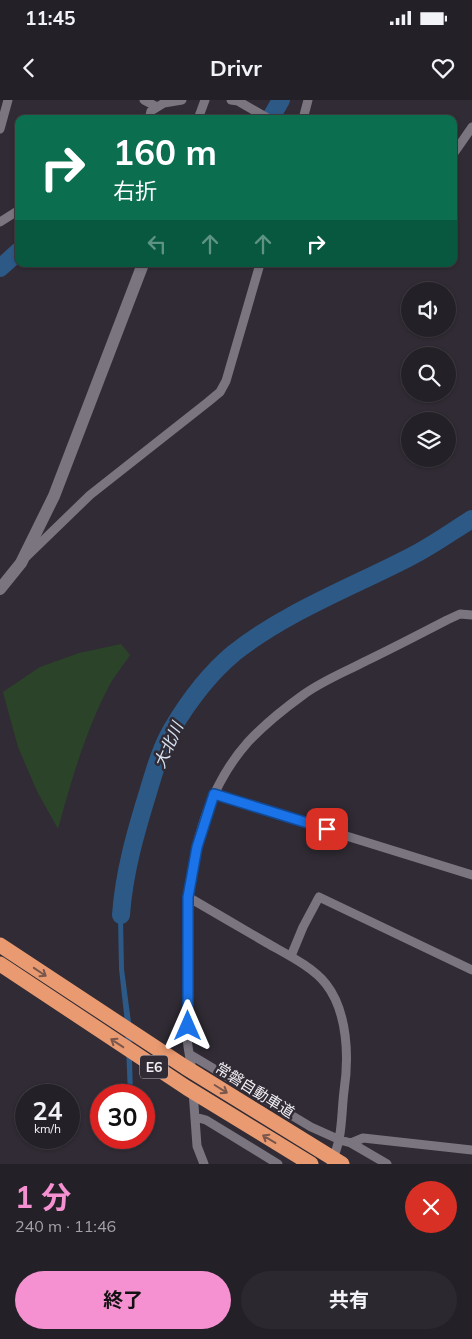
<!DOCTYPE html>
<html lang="ja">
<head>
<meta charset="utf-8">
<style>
	body { margin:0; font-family:Mulish,"Noto Sans JP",sans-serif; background:#2c282f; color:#f1f3f6; height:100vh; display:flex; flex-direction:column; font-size:19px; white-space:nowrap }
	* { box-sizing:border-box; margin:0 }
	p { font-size:16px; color:#a3a3a7 }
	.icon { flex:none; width:28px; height:28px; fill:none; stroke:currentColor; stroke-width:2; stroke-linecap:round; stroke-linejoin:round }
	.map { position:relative; height:1064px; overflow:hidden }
	.panel { display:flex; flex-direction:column; background:#242027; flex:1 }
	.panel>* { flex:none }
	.guide { position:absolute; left:15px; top:15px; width:442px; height:152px; border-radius:10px; box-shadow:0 1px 4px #0004,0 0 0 1px #413e44; background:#0b6e4f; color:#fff; overflow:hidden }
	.buttons { position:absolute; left:401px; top:182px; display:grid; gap:10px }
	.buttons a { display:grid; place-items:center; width:55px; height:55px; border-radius:50%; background:#242027; box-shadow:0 1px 4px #0004,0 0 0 1px #413e44; font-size:25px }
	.speed { position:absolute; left:15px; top:984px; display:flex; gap:10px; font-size:25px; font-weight:700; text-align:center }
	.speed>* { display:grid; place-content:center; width:65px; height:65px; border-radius:50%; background:#242027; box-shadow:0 1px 4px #0004,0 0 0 1px #413e44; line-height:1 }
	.speed small { font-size:12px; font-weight:400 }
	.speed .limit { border:8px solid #d22; background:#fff; color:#111 }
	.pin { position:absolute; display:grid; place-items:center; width:42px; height:42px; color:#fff; margin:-21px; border-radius:10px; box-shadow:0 2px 8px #0006 }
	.me { position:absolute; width:55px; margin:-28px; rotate:0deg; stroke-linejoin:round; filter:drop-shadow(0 0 4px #0008) }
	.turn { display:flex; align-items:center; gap:18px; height:105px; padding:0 15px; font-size:22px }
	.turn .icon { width:65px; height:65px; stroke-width:2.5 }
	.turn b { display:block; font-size:35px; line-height:42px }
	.lanes { display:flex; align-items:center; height:48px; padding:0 15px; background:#0003; justify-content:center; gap:25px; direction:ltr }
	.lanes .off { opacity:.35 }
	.round { display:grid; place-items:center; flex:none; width:52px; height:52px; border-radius:26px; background:#2c282f }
	.summary { display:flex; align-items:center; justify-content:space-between; height:85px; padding:0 15px }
	h1 { font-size:30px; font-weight:700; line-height:38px; color:#f590d1 }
	.action { display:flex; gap:10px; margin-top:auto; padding:10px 15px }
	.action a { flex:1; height:58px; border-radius:30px; background:#f590d1; color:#111; font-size:20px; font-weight:700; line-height:58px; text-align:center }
	.action a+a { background:#2c282f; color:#f1f3f6 }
	.status { display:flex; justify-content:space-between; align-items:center; height:35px; padding:0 25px; background:#242027; direction:ltr }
	.status svg { height:14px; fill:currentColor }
	header { display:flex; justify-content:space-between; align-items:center; height:65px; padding:0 15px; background:#242027; font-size:22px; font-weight:700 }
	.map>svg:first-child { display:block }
	.green { fill:#2b4429 }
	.water { fill:#2d5986 }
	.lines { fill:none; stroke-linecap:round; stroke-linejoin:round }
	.river { stroke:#2d5986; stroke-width:18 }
	.street { stroke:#7b7580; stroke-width:9 }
	.secondary { stroke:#7b7580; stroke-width:12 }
	.highway { stroke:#ea9a70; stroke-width:15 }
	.oneway { stroke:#7a574c }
	.route-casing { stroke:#114b97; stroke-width:12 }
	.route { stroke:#1a73e8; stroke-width:9 }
	.labels { text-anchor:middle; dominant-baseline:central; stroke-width:5; stroke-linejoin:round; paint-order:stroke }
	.shield { fill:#302b34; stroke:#b8b4bb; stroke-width:1 }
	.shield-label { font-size:14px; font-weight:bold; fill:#f2eff5 }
	.street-label { font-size:15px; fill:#f2eff5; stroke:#302b34 }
	.water-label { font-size:16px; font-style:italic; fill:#d7e3f1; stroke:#302b34 }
</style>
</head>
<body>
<div class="status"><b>11:45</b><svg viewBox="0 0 49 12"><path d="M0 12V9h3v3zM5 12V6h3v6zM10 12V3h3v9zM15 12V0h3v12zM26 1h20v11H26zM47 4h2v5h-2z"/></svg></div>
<header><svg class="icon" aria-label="back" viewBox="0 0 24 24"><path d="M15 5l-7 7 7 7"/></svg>Drivr<svg class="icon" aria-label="heart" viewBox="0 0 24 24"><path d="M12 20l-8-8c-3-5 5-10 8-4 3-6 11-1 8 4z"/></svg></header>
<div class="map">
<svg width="472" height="1064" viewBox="0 0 472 1064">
	<rect width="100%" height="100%" fill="#302b34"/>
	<!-- green -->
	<path class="green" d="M121,544L130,555C123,566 114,576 108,588C85,633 71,681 58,729L37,691L18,647L3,592L40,567L79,553Z"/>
	<!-- water -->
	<path class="water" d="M120,790L125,791L123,818L124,869L131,922L133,995H128L125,923L119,869L118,817Z"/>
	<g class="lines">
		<!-- river -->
		<path class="river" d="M270,19L281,0
			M0,168L19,151
			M121,815C124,772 136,731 149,689C155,669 161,648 172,629C188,602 210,573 234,553C286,512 352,487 410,457C432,446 451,432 472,419"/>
		<!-- street -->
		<path class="street" d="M144,0L157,7
			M231,0L238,1L269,19
			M149,19L151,11L164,3L182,0
			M198,19L205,0
			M303,19L308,0
			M0,29L8,0
			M454,53L472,27
			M0,122L19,110
			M26,457L90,395L208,302L220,292L226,281L260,164
			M214,695L472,775
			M188,797C214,812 241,828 267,843C286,854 313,867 326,884C348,912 349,958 344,991C341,1015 343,1040 331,1062
			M291,856L303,827L319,797L472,870
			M191,955L311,1027L340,1040L351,1043L387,1064
			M192,973C191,960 187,947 187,935C187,928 189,920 188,913C184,821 183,715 248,642C263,626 285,608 303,595C322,581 345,572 366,561C393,548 420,534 447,520L460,514L472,515
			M193,991L197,1046L204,1064
			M195,1017L206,1020L278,1064
			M351,1043L363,1038L472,1050"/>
		<!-- secondary -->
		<path class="secondary" d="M0,489L21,463L54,396L143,164"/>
		<!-- highway -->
		<path class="highway" d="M0,845L185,967L342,1064
			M0,864L187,988L311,1064"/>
	</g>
	<!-- one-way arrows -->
	<defs><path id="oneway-shaft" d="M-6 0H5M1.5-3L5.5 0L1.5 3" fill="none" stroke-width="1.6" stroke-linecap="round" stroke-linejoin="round" transform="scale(1.25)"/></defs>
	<g class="oneway">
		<use href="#oneway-shaft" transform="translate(40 872) rotate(34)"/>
		<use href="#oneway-shaft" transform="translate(117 943) rotate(-147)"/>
		<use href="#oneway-shaft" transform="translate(221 989) rotate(32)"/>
		<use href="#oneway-shaft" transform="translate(269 1039) rotate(-149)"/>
	</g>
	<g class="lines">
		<defs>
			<path id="route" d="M188,926V797L197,747L214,694L327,729"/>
		</defs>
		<!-- route casing -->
		<use href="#route" class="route-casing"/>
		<!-- route -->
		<use href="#route" class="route"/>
	</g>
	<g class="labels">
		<!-- shield labels -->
		<rect class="shield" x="140" y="955.5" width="28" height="23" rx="4"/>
		<g class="shield-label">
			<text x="154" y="967">E6</text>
		</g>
		<!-- street labels -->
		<g class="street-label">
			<text transform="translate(255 990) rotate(32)">常磐自動車道</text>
		</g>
		<!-- water labels -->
		<g class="water-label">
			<text transform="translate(168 645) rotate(-66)">大北川</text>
		</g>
	</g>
</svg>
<div class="buttons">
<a><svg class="icon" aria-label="sound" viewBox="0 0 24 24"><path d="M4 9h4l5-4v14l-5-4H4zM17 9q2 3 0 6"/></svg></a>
<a><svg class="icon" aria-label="search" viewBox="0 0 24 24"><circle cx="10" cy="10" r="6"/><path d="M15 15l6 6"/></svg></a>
<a><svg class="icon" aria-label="layers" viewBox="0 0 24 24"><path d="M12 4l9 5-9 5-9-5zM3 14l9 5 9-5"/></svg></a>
</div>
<div class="speed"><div>24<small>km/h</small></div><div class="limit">30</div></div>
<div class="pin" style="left:327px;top:729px;background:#d93025"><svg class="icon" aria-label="arrive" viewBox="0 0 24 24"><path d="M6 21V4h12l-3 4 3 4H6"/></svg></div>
<svg class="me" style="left:188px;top:926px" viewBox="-20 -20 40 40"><path d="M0-17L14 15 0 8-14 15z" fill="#1a73e8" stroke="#fff" stroke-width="4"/></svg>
<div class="guide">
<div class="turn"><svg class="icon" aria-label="right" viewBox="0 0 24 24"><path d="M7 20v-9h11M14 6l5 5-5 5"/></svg><div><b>160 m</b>右折</div></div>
<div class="lanes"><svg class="icon off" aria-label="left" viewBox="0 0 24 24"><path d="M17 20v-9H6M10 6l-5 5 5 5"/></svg><svg class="icon off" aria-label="ahead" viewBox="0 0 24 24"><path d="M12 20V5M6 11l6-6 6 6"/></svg><svg class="icon off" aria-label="ahead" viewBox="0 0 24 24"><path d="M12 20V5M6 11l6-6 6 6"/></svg><svg class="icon" aria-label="right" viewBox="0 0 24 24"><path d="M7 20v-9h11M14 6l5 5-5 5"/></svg></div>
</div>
</div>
<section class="panel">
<div class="summary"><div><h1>1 分</h1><p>240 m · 11:46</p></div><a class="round" style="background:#d93025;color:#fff"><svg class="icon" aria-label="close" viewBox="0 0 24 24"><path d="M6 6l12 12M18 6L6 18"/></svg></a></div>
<div class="action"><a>終了</a><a>共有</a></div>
</section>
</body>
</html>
